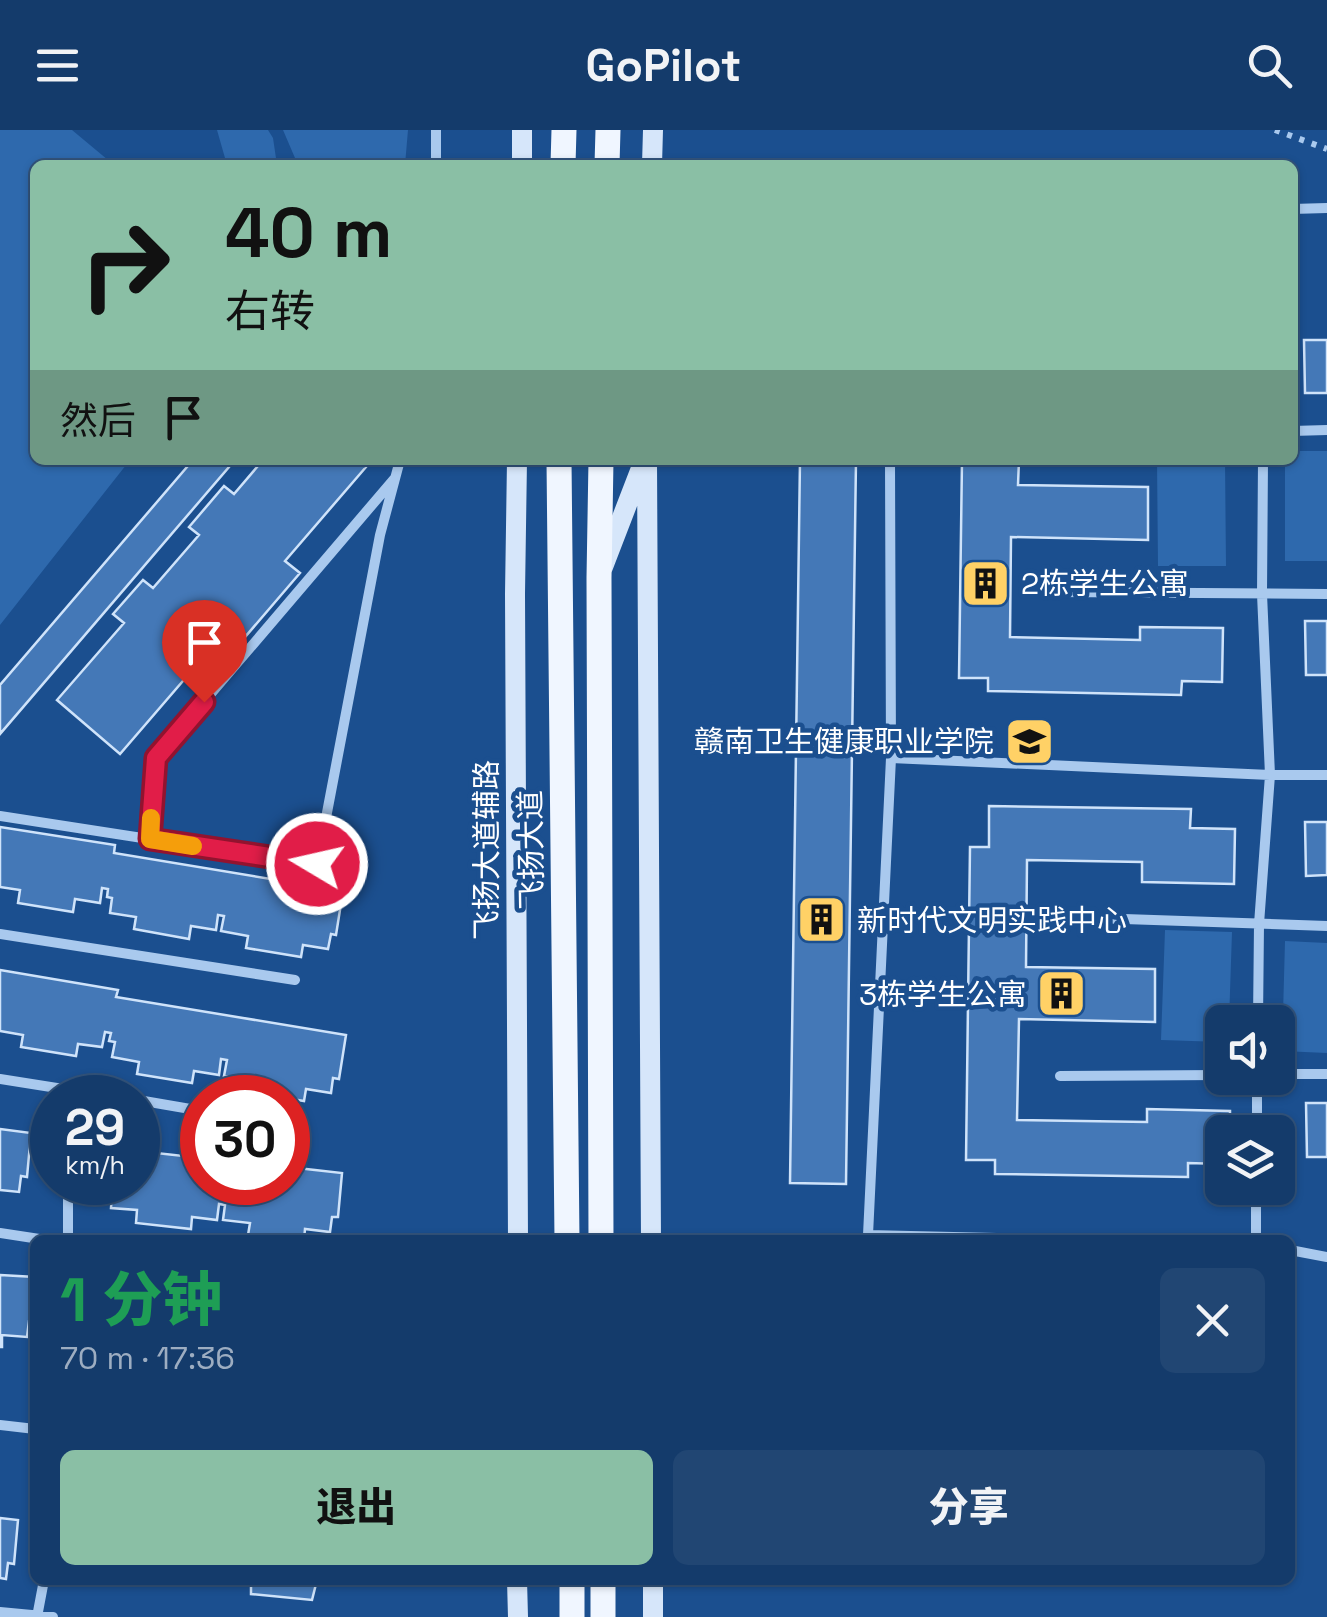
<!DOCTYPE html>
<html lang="zh">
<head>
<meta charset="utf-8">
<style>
	body { margin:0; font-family:"Space Grotesk","Noto Sans SC",sans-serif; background:#214673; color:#f1f3f6; height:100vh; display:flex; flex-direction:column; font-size:38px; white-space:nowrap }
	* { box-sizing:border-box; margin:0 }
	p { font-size:32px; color:#9dadc1 }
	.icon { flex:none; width:55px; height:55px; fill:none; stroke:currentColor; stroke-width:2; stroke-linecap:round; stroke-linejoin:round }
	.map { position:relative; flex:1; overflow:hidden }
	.side { position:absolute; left:30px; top:1105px; width:1265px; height:350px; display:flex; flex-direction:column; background:#143b6b; border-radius:15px; box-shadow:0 2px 8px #0004,0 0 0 2px #33557e }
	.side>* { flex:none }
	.top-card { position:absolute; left:30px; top:30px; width:1268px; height:305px; border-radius:15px; box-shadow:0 2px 8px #0004,0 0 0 2px #33557e; background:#8abfa5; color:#111; overflow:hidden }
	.buttons { position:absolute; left:1205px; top:875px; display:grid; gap:20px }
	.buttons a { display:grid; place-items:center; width:90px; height:90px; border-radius:15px; background:#143b6b; box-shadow:0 2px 8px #0004,0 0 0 2px #33557e; font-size:50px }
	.speed { position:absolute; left:30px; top:945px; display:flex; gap:20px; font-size:50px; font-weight:700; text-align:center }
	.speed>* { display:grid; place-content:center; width:130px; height:130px; border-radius:50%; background:#143b6b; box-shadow:0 2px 8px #0004,0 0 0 2px #33557e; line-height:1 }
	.speed small { font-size:25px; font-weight:400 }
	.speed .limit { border:15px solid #d22; background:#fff; color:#111 }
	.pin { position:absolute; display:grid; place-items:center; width:85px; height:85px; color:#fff; margin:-102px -42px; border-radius:50% 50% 50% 0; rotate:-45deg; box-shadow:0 0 10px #0007 }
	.pin .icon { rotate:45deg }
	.me { position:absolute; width:110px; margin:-55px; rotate:279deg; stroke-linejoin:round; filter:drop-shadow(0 0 8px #0008) }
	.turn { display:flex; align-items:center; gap:35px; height:210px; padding:0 30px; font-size:45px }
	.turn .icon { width:130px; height:130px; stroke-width:2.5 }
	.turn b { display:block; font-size:70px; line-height:85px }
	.then { display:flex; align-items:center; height:95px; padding:0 30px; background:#0003; gap:20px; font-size:38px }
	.round { display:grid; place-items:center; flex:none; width:105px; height:105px; border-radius:15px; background:#214673 }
	.overview { display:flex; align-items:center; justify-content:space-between; height:170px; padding:0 30px }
	h1 { font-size:60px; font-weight:800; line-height:75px; color:#1e9e55 }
	.button { display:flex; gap:20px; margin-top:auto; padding:20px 30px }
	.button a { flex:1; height:115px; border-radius:15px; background:#8abfa5; color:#111; font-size:40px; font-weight:800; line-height:115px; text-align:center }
	.button a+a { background:#214673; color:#f1f3f6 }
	header { display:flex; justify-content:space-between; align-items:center; height:130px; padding:0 30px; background:#143b6b; font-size:45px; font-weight:800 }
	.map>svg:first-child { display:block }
	.green { fill:#2e69ad }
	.building { fill:#4478b7; stroke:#cfe3fa; stroke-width:2.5 }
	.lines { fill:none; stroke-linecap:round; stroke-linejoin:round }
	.path { stroke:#a9c9ee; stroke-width:6; stroke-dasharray:5 8; stroke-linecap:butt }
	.street { stroke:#a9c9ee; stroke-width:10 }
	.secondary { stroke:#d6e6fa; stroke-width:20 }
	.primary { stroke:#f0f6ff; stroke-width:25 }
	.route-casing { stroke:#92132f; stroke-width:25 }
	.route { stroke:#e11d48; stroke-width:18 }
	.slow { stroke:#f59e0b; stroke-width:18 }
	.labels { text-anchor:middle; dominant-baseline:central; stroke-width:9; stroke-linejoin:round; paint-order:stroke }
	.poi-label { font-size:30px; fill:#fff; stroke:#1b4f8f; text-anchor:start }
	.street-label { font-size:30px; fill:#fff; stroke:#1b4f8f }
</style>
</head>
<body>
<header><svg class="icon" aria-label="menu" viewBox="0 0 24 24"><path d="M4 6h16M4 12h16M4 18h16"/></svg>GoPilot<svg class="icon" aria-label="search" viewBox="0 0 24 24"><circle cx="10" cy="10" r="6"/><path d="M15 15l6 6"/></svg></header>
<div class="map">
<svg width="1327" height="1487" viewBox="0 0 1327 1487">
	<rect width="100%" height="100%" fill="#1b4f8f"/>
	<!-- green -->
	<path class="green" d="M0,0H72L114,35H35V330H130L0,495Z
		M217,0H268L273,8L277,35H227Z
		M283,0H408L405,35H298Z
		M1293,321H1327V431H1285V330H1292Z
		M1157,330H1225L1226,436H1158Z
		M1165,800L1232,802L1229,892H1222V912L1161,910Z
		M1285,811L1327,813V923L1282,921Z"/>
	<!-- building -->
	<path class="building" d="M1304,210H1327V263H1305Z
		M193,330H235L0,604V555Z
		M263,330H357L366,337L285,431L300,443L209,549L195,537L120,624L57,570L124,493L113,484L143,450L153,458L199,405L189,397L224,356L234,364Z
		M800,330H856L846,1054L790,1053Z
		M962,330H1019L1018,355L1148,357V410L1011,407L1010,507L1140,510V497L1223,498L1222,552L1182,551L1181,565L988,561V548H959Z
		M1305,491H1327V545H1306Z
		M989,676L1191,679L1190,698L1235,699L1234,754L1142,752V732L1027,730L1026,837L1155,839V892L1019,889L1017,990L1147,992V979L1230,981V1002H1222V1034L1188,1033V1047L995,1044V1030H966L970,717H989Z
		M1305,692H1327V745L1306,746Z
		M0,697L115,715L114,723L343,761L336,805L331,804L328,819L303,815L301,827L246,818L248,806L221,801L224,786L218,785L216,800L191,796L189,809L134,799L136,787L110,783L112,768L107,767L108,759L102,758L100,773L75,769L73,782L18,773L20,760L0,757Z
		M0,840L118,860L116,867L346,905L339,949L333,948L331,963L306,959L304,971L249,962L251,950L224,946L227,930L221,929L219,945L194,941L192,953L137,944L139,932L112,927L115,912L109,911L111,903L105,902L102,917L78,914L76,926L21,917L23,905L0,901Z
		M1306,973H1327V1027H1307Z
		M0,999L31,1003L27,1047L21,1046L19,1062L0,1060Z
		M138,1021L202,1028V1052H288V1037L342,1043L338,1087H332L330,1102L305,1099L304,1110L248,1105L250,1093L223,1090L225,1075L219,1074L217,1090L192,1087L191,1099L136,1093L137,1080L111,1078L112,1063L107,1062L108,1052H138Z
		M0,1145L35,1147V1191H29L27,1207L2,1205V1217H0Z
		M0,1388L18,1390L14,1434L8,1433L6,1449L0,1448Z
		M251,1450H317L312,1470L251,1464Z"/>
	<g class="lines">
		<!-- path -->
		<path class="path" d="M1275,0L1327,19"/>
		<!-- street -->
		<path class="street" d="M436,35V0
			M1292,79L1327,78
			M1292,301L1327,300
			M890,330L891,628L868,1105L1087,1110
			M1055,462L1327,464
			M891,628L1270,645H1327
			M0,686L317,735L380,405L400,330
			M150,709L156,628L395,348
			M1065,787L1327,796
			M0,804L295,850
			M1258,892L1259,794L1270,645L1262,464L1263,330
			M1278,944H1327
			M1060,946L1222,945
			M0,949L120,968
			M138,970L202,981
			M288,994L301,996
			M1257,1002V948
			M68,1052V1110
			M0,1103L46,1110
			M1256,1110V1058
			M1290,1120L1327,1127
			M0,1295L35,1299
			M0,1482L53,1487
			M37,1487L44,1450"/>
		<!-- secondary -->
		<path class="secondary" d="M522,35V0
			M652,35L653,0
			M517,330L515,464L518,1110
			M647,330L651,1110
			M603,437L643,333
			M517,1450L518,1487
			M653,1450V1487"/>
		<!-- primary -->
		<path class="primary" d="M563,35L564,0
			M607,35L608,0
			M559,330L567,1110
			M601,330L599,448L601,1110
			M572,1450V1487
			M603,1450V1487"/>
	</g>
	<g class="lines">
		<defs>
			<path id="route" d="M204,572L156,628L150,709L317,734"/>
		</defs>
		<!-- route casing -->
		<use href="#route" class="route-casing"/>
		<!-- route -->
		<use href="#route" class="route"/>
		<!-- slow -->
		<path class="slow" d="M151,688L150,709L193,716"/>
	</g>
	<!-- icons -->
	<defs>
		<symbol id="building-square" viewBox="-11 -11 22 22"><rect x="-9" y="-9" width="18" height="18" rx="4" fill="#ffd166" stroke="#1b4f8f"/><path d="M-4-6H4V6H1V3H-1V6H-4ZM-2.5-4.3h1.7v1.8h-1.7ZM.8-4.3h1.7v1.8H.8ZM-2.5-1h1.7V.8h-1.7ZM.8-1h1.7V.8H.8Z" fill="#111"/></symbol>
		<symbol id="university-square" viewBox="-11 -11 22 22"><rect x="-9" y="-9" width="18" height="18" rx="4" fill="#ffd166" stroke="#1b4f8f"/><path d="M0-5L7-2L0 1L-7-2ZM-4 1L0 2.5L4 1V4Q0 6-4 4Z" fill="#111"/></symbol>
	</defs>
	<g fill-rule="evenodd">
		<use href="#building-square" x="958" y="426" width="55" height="55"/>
		<use href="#university-square" x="1002" y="584" width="55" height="55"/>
		<use href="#building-square" x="794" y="762" width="55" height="55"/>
		<use href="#building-square" x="1034" y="836" width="55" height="55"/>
	</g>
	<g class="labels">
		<!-- poi labels -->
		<g class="poi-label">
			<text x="1021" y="453">2栋学生公寓</text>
			<text x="994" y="611" text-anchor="end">赣南卫生健康职业学院</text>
			<text x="857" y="790">新时代文明实践中心</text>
			<text x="1027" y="864" text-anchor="end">3栋学生公寓</text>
		</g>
		<!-- street labels -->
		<g class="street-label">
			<text transform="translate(486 720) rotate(-90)">飞扬大道辅路</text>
			<text transform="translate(531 720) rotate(-91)">飞扬大道</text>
		</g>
	</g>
</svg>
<div class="buttons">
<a><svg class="icon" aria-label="sound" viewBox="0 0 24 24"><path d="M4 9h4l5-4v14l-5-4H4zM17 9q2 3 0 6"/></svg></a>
<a><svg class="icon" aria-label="layers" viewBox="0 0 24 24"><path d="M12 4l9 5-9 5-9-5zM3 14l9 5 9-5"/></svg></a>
</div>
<div class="speed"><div>29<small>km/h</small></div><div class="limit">30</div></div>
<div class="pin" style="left:204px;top:572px;background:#d93025"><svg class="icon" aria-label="arrive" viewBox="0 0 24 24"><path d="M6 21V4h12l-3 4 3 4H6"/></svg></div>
<svg class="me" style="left:317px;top:734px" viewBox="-20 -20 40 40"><circle r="17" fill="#e11d48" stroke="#fff" stroke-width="3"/><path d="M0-11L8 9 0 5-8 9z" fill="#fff"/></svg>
<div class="top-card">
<div class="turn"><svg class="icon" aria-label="right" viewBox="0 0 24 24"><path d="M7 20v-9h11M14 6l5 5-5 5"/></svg><div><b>40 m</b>右转</div></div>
<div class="then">然后<svg class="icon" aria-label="arrive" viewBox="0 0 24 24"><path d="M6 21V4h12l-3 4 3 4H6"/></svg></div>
</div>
<section class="side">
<div class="overview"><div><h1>1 分钟</h1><p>70 m · 17:36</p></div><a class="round"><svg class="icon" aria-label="close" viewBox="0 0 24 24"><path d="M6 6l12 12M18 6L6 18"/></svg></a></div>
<div class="button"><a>退出</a><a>分享</a></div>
</section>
</div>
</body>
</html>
